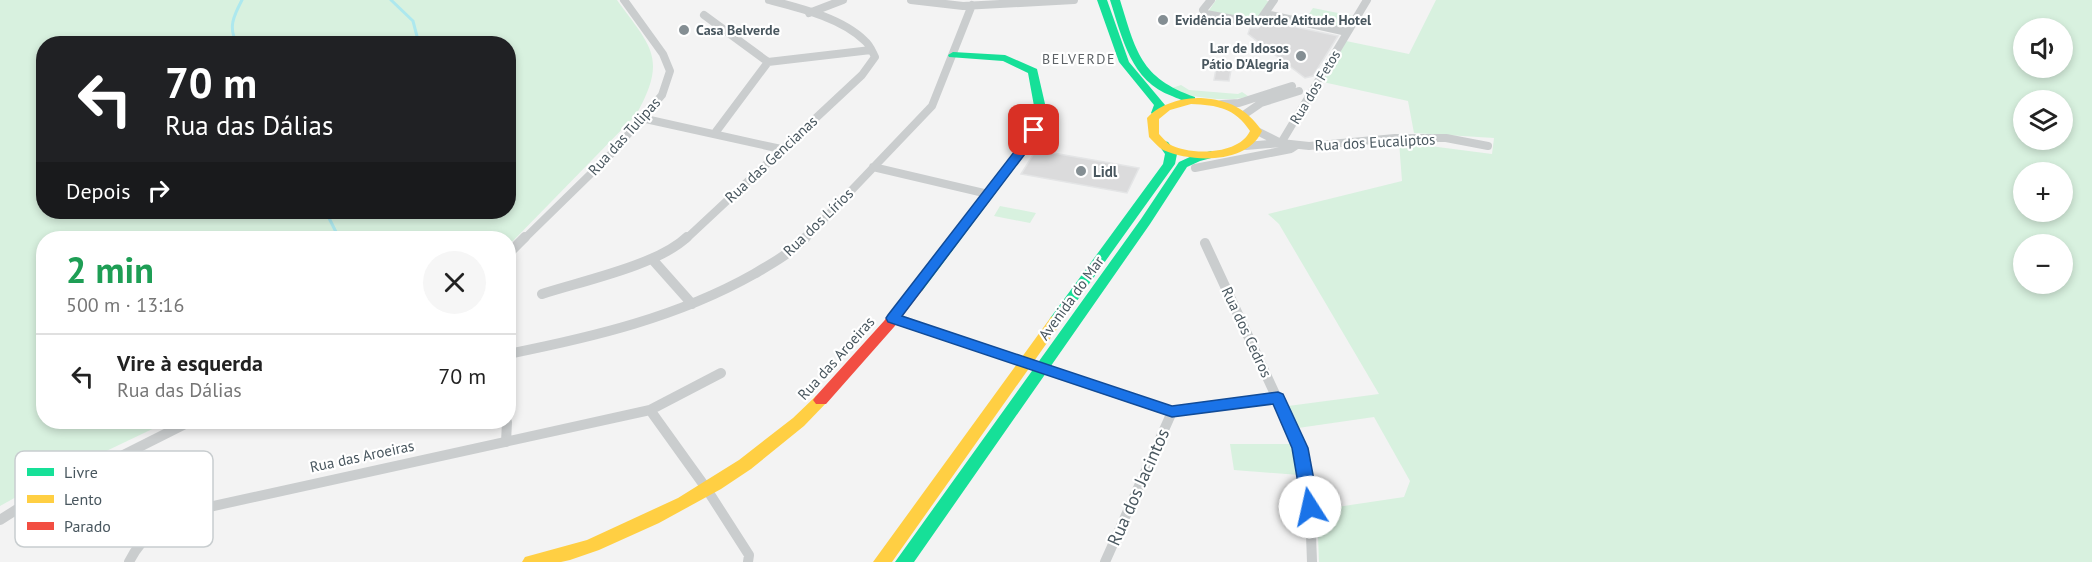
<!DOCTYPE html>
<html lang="pt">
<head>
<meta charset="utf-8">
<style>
	body { margin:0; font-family:"PT Sans",sans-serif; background:#f6f6f6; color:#222; height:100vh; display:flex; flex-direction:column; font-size:22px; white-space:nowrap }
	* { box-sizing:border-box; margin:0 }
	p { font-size:20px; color:#767676 }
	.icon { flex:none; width:33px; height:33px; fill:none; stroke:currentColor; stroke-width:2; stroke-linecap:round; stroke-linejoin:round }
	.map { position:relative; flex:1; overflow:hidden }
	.sheet { position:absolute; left:36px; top:231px; width:480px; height:198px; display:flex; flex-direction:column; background:#fff; border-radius:24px; box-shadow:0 3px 9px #0003 }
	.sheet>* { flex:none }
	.banner { position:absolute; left:36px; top:36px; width:480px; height:183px; border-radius:24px; box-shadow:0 3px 9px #0003; background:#202124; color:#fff; overflow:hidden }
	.buttons { position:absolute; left:2013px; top:18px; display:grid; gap:12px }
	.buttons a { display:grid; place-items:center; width:60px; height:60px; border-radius:50%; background:#fff; box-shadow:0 3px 9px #0003; font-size:30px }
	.pin { position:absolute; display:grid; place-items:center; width:51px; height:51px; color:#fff; margin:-26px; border-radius:12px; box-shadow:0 3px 9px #0006 }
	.me { position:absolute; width:66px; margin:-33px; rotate:350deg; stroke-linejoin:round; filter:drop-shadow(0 0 4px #0008) }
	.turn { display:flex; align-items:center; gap:21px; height:126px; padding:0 30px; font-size:27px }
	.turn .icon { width:78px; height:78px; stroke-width:2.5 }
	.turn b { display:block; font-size:42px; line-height:51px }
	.then { display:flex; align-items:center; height:57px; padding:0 30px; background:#0003; gap:12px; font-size:22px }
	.round { display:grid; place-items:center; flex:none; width:63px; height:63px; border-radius:32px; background:#f6f6f6 }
	.summary { display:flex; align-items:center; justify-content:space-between; height:102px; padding:0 30px }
	h1 { font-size:36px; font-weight:800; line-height:45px; color:#1e9e55 }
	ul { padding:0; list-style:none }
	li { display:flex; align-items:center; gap:18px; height:84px; padding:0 30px; border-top:2px solid #e0e0e0 }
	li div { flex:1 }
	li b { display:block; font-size:22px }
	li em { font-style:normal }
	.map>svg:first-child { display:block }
	.green { fill:#d8f1df; fill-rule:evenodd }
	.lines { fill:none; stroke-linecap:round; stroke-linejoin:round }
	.stream { stroke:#ade8ee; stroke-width:3 }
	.building { fill:#dbdbdc; stroke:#e4e5e6; stroke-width:1.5 }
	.street-far1 { stroke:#cacdce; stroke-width:8 }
	.street { stroke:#cacdce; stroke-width:10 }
	.fast { fill:#16e098; fill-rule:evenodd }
	.slow { fill:#ffcf43; fill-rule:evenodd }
	.jam { fill:#f24e42; fill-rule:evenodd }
	.route { fill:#1a73e8; stroke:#114b97; stroke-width:1.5 }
	.poi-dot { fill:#848e93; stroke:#fff; stroke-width:2 }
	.labels { text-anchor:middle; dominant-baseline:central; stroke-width:4.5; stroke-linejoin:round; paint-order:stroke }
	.far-poi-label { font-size:14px; font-weight:bold; fill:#49575f; stroke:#fff; text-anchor:start }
	.far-neighbourhood-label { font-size:14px; letter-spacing:1.5px; fill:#5e6367; stroke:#fff }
	.far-street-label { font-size:14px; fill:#49575f; stroke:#fff }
	.street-label { font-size:15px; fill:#49575f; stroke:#fff }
	.poi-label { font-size:15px; font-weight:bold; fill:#49575f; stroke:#fff; text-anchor:start }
	.near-street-label { font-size:18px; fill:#49575f; stroke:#fff }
	.key { fill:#fff; stroke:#c8cdcf; stroke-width:1.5 }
	.key-label { font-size:16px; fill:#49575f }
</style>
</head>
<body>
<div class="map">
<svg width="2092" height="562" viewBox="0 0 2092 562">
	<rect width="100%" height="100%" fill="#f3f3f3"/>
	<!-- green -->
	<path class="green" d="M0,0H617C651,47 668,58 636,115L509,245L508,238H44V422H167L54,476L0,506ZM44,44H508V212H44Z
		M1216,0H1266L1269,2L1255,20L1208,12Z
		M1436,0H2092V562H1319L1317,510L1404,497L1410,481L1374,417L1298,428L1288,406L1379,394L1279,224L1268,214L1402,181L1399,142L1492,154L1494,138L1414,133L1408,101L1323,82L1346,41L1409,54ZM2024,28H2062V68H2024ZM2024,100H2062V140H2024ZM2024,172H2062V212H2024ZM2024,244H2062V284H2024Z
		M1313,8L1353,16L1347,25L1336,26L1305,20Z
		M1181,85L1189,90L1238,94L1242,92L1248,96C1233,103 1184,97 1169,89Z
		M1000,206L1036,213L1030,223L994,216Z
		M1230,444H1290L1299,475L1234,470Z"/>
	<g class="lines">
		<!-- stream -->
		<path class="stream" d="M391,0L413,21L419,44
			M238,44C227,29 234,15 242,0
			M326,212L339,238"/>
	</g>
	<!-- building -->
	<path class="building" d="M1268,21L1338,36L1313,76L1305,78L1248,34L1250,28H1258Z
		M1216,69L1231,70L1229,81L1214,80Z
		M1036,150L1139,168L1127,193L1021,174Z"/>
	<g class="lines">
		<!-- street-far1 -->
		<path class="street-far1" d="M911,0L963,6L1074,0
			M1211,0L1203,10L1206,14L1255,23L1260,20L1274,0
			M809,13L843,0
			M1266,14L1347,32
			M704,15L768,62L715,133
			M768,62L871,50
			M1222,104L1239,103L1292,86
			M1245,114L1261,103L1299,91
			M641,118L781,149
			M1255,130L1279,142
			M1281,143L1367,0
			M1246,146L1281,143L1309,146L1395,138H1446L1488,146
			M873,167L988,194
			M1195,168L1291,149L1297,145
			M524,239L610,155L662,95L670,71L663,54L624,0
			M686,239L862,75L875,57C872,51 870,45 865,41C842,18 800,8 769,0
			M805,239L932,106L972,5"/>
		<!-- street -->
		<path class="street" d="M1205,243L1300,448L1310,507L1312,562
			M508,254L525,237
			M652,259L692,304
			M542,294C582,281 658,265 687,237
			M893,318L1172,412L1278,398
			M508,354C593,337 678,317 754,274C773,263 791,253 806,237
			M508,377L509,354
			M650,410L706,488L749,555L748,562
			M506,442L507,422
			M0,520L22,506L189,422
			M129,562C142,535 164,522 191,511L650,410L721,373
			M1105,562L1172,412"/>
		<!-- fast -->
		<path class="fast" d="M1097,0H1107L1129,62L1165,105L1161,115H1153L1151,113L1154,105L1119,62Z
			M1110,0H1120C1136,51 1140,78 1195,97V101C1187,103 1179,99 1172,96C1131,82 1122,37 1110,0Z
			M953,52L1005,55L1037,69L1048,117L1031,146L922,291L917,292L910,288L912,285L1022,143L1036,117L1028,73L1003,61L949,57L948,55Z
			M1164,141L1168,142L1177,154L1175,164L1061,323H1051L1049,320L1051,317L1163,164L1165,154L1158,144Z
			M1211,151L1215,153L1217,155L1215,157L1200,161L1187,167L1150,224L914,562H895L1141,219L1179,162L1192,156Z"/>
		<!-- slow -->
		<path class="slow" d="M1201,98C1229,100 1246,108 1262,131C1247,164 1193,163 1163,150C1158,147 1154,142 1149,137L1147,118C1161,103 1182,98 1201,98ZM1191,104C1217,105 1235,108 1250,131C1239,155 1190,156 1169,144C1165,141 1162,137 1159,134V119L1170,110Z
			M1056,315L1061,317L1063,320L1061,323L892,562H873L1051,317Z
			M821,395L826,396L829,400L804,426L751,469L721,489L659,523L599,550L570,560L561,562H522L525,557L587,540L678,498L739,460L793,418L816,396Z"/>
		<!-- jam -->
		<path class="jam" d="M917,284L924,288L894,327L826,404H816L813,400L816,396L884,321L912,285Z"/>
	</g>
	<!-- route -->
	<path class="route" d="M1034,127L1040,130L1031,146L902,316L1172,406L1278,392L1283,394L1308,448L1319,507L1316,511L1310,513L1304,511L1302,507L1292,448L1273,404L1172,417L888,322L886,318L888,315L1021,143L1030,128Z"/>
	<!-- markers -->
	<g class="poi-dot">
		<circle cx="1163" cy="20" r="6"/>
		<circle cx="684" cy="30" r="6"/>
		<circle cx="1301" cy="56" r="6"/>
		<circle cx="1081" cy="171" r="6"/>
	</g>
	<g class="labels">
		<!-- far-poi labels -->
		<g class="far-poi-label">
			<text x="1175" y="20">Evidência Belverde Atitude Hotel</text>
			<text x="696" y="30">Casa Belverde</text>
			<text x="1289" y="48" text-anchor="end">Lar de Idosos<tspan x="1289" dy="16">Pátio D'Alegria</tspan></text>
		</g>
		<!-- far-neighbourhood labels -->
		<g class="far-neighbourhood-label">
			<text x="1079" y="59">BELVERDE</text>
		</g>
		<!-- far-street labels -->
		<g class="far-street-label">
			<text transform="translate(1315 87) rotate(-59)">Rua dos Fetos</text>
		</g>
		<!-- street labels -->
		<g class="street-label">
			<text transform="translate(624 136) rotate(-48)">Rua das Tulipas</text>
			<text transform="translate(1375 142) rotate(-3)">Rua dos Eucaliptos</text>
			<text transform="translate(771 159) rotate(-43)">Rua das Gencianas</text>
			<text transform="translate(818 222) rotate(-44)">Rua dos Lírios</text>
			<text transform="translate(1071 298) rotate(-54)">Avenida do Mar</text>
			<text transform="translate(1247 332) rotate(65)">Rua dos Cedros</text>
			<text transform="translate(836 358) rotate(-48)">Rua das Aroeiras</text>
			<text transform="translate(362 456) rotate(-12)">Rua das Aroeiras</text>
		</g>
		<!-- poi labels -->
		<g class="poi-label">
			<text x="1093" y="171">Lidl</text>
		</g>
		<!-- near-street labels -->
		<g class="near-street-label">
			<text transform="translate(1138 487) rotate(-66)">Rua dos Jacintos</text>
		</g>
	</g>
	<!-- legend -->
	<rect x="15" y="451" width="198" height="96" rx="9" class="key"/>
	<rect x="27" y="468" width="27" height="8" fill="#16e098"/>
	<rect x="27" y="495" width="27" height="8" fill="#ffcf43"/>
	<rect x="27" y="522" width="27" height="8" fill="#f24e42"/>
	<g class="key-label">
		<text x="64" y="478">Livre</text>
		<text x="64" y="505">Lento</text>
		<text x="64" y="532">Parado</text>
	</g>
</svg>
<div class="buttons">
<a><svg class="icon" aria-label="sound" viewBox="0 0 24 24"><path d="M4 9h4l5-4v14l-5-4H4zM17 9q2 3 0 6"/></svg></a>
<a><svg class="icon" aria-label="layers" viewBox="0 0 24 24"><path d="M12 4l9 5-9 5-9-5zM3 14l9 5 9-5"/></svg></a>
<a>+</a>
<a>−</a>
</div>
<div class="pin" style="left:1034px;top:130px;background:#d93025"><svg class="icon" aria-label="arrive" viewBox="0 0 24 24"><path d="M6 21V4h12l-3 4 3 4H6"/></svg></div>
<svg class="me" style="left:1310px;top:507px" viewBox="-20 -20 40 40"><circle r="19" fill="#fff"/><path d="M0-13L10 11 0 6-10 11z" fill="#1a73e8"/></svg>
<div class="banner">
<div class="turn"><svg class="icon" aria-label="left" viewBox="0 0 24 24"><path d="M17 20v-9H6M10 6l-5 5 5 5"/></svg><div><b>70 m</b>Rua das Dálias</div></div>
<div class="then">Depois<svg class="icon" aria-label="right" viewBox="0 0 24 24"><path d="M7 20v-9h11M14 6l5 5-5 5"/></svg></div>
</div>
<section class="sheet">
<div class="summary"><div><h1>2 min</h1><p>500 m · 13:16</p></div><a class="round"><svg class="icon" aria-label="close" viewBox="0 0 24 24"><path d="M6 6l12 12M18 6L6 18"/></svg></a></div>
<ul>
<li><svg class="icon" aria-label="left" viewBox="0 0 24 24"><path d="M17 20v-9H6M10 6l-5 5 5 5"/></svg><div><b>Vire à esquerda</b><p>Rua das Dálias</p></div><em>70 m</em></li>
</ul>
</section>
</div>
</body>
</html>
